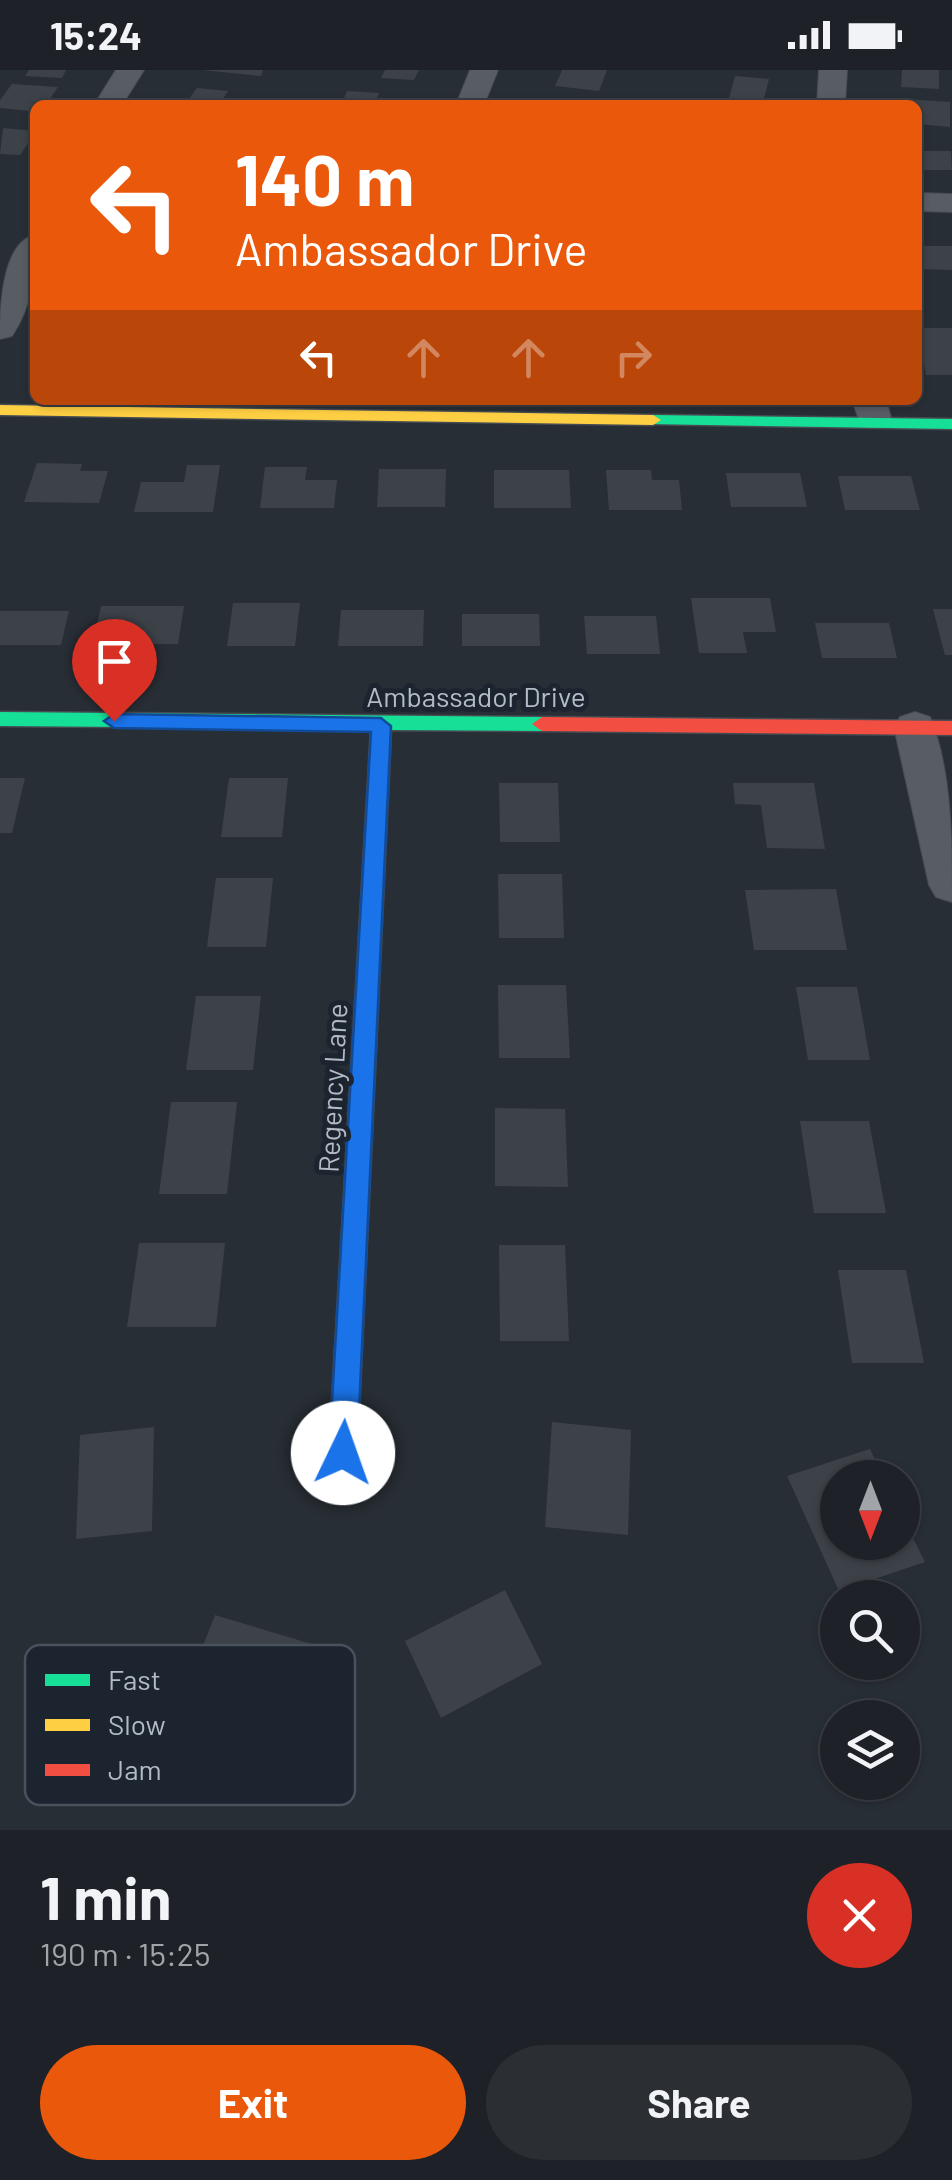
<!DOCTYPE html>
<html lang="en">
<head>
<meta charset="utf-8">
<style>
	body { margin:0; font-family:Barlow,sans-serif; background:#2b2f34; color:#f1f3f6; height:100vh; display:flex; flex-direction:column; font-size:38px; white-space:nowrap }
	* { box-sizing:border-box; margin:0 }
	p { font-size:32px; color:#a1a4a8 }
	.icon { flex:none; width:55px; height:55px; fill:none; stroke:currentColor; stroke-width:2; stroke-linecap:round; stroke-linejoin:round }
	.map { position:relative; height:1760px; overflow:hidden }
	.sheet { display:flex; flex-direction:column; background:#1e2228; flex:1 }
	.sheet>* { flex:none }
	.hud { position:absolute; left:30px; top:30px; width:892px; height:305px; border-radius:15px; box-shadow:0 2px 8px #0004,0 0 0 2px #3c3f45; background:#ea580c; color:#fff; overflow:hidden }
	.needle { width:65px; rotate:180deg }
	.buttons { position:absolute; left:820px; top:1390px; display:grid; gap:20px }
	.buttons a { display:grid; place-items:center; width:100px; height:100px; border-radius:50%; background:#1e2228; box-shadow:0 2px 8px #0004,0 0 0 2px #3c3f45; font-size:50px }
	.pin { position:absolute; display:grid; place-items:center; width:85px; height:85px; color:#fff; margin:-102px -42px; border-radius:50% 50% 50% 0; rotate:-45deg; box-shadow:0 0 10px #0007 }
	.pin .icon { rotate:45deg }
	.me { position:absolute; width:110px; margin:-55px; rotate:3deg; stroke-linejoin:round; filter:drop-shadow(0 0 8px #0008) }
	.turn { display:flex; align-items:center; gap:35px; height:210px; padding:0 40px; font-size:45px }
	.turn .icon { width:130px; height:130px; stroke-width:2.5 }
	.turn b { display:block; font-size:70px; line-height:85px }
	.lanes { display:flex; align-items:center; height:95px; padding:0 40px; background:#0003; justify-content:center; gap:50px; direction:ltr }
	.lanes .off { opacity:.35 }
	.round { display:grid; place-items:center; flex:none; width:105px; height:105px; border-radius:52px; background:#2b2f34 }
	.summary { display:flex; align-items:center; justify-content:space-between; height:170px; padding:0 40px }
	h1 { font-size:60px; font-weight:700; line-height:75px }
	.button { display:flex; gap:20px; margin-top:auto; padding:20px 40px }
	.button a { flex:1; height:115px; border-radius:60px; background:#ea580c; color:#fff; font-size:40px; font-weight:700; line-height:115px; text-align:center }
	.button a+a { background:#2b2f34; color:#f1f3f6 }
	.status { display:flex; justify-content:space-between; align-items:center; height:70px; padding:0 50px; background:#1e2228; direction:ltr }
	.status svg { height:28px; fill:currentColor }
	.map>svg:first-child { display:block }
	.building { fill:#3d4249 }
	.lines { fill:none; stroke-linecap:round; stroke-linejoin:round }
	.street-casing { stroke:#464b52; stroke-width:2 }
	.fast-casing { stroke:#464b52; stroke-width:3 }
	.slow-casing { stroke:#464b52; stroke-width:3 }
	.jam-casing { stroke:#464b52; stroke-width:3 }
	.street { fill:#585c63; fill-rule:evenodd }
	.fast { fill:#16e098; fill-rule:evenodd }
	.slow { fill:#ffcf43; fill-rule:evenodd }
	.jam { fill:#f24e42; fill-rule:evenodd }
	.route { fill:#1a73e8; stroke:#114b97; stroke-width:2.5 }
	.labels { text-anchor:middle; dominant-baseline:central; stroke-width:10; stroke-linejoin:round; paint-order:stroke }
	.street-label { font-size:28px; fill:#b2bbc6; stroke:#1c252f }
	.key { fill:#1c252f; stroke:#49525c; stroke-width:2.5 }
	.key-label { font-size:28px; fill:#b2bbc6 }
</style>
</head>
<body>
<div class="status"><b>15:24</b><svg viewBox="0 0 49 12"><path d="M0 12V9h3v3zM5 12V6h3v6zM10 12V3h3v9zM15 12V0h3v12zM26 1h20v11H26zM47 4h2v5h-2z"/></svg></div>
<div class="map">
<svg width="952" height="1760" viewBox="0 0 952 1760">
	<rect width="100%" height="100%" fill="#282e35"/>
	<!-- building -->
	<path class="building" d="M29,0H66L62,8L25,6Z
		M202,0H263L261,6Z
		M385,0H419L414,10L381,8Z
		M562,0H607L599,21L555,16Z
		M902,0H939V19L901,17Z
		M735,6L769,9L763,32L729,28Z
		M12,14L58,17L48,32L37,31L30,41L0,38V30Z
		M197,18L228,21L219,35H184Z
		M347,21L379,23L374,35H341Z
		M903,29L950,32V57L918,54V35H903Z
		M3,58L35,61V63L20,85L0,84Z
		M918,81H951L952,100H918Z
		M918,176H952V200L918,199Z
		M918,258H952V305H926Z
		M37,393L82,394L80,401H108L99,433L24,432Z
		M187,395H220L213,442H134L141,412H184Z
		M265,397H307L305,410H337L334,438H260Z
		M379,399H446L445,437H377Z
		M494,400H569L571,438H494Z
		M606,400H651L652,410H679L682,440H609Z
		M726,403H800L807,437H731Z
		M838,406H911L920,440H845Z
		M691,528H770L776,562H743L747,583H699Z
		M233,533H300L295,576H227Z
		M101,536H184L178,574H93Z
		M933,539H952V585H945Z
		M341,540H424L423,576H338Z
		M0,541H69L61,575H0Z
		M462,544H539L540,576H462Z
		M584,546H656L660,584H587Z
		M815,553H889L897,588H822Z
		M0,708H25L12,763H0Z
		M229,708H288L282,767H221Z
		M499,713H558L560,772H500Z
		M733,713H814L825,779L767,778L761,735L735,734Z
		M498,804H562L564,868H499Z
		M216,808H273L266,877H207Z
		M836,819L847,880H754L745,820Z
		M498,915H566L570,988H499Z
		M796,917H857L870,990H808Z
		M196,926H261L253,1000H186Z
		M171,1032H237L227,1124H159Z
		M495,1038L565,1039L568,1117L495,1116Z
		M800,1051H869L886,1143H814Z
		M139,1173H225L216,1257H127Z
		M499,1175H565L569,1271H500Z
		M838,1200H906L924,1293H852Z
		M552,1352L631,1360L628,1465L545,1457Z
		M154,1357L152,1461L76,1469L80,1365Z
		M870,1379L884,1408H838V1472H902V1446L925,1492L839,1521L787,1406Z
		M505,1520L542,1594L441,1648L405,1571Z
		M215,1545L315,1575L281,1673L178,1639Z"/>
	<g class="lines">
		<defs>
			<path id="street" d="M116,0H144L122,35H94Z
				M470,0H498L484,35H456Z
				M819,0H847L845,35H817Z
				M918,123L952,124V142L918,141Z
				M35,165C35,201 33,235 12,266L0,269C0,240 1,173 35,165Z
				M852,330H886L892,351L886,358H862Z
				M915,642L930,647C952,700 952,773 952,832L936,827L929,815L894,657L900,647Z"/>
			<path id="fast" d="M653,345L952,349V359L647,354L645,350Z
				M0,642L542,647L552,654L542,661L391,660L357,1383L353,1393L343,1397L333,1393L329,1383L371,659L0,656Z"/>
			<path id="slow" d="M0,335L653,345L661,350L653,355L0,345Z"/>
			<path id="jam" d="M542,647L952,651V665L542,661L532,654Z"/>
		</defs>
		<!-- street casing -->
		<use href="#street" class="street-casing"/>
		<!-- fast casing -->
		<use href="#fast" class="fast-casing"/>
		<!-- slow casing -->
		<use href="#slow" class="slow-casing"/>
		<!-- jam casing -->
		<use href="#jam" class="jam-casing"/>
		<!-- street -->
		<use href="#street" class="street"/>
		<!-- fast -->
		<use href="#fast" class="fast"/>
		<!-- slow -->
		<use href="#slow" class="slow"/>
		<!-- jam -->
		<use href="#jam" class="jam"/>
	</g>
	<!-- route -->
	<path class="route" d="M114,644L381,648L391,656L357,1383L353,1392L343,1396L333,1392L329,1383L371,662L114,658L104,651Z"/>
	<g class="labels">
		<!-- street labels -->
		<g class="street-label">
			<text x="476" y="626">Ambassador Drive</text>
			<text transform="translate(332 1018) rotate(-87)">Regency Lane</text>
		</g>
	</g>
	<!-- legend -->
	<rect x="25" y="1575" width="330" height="160" rx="15" class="key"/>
	<rect x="45" y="1604" width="45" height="12" fill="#16e098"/>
	<rect x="45" y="1649" width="45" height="12" fill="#ffcf43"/>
	<rect x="45" y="1694" width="45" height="12" fill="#f24e42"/>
	<g class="key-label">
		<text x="108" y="1620">Fast</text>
		<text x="108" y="1665">Slow</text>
		<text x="108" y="1710">Jam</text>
	</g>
</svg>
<div class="buttons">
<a><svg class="needle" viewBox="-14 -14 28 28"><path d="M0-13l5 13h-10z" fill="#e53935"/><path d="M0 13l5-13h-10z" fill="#a1a4a8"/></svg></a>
<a><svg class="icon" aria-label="search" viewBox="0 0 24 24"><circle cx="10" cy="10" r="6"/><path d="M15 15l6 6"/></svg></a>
<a><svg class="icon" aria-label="layers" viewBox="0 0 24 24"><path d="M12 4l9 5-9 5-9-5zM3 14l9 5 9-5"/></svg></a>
</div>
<div class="pin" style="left:114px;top:651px;background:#d93025"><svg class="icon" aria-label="arrive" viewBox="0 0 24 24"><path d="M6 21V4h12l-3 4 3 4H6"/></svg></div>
<svg class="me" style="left:343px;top:1383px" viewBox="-20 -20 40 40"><circle r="19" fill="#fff"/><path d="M0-13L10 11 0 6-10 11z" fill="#1a73e8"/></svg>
<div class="hud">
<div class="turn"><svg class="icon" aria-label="left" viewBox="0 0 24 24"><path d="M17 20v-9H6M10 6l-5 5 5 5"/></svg><div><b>140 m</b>Ambassador Drive</div></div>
<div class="lanes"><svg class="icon" aria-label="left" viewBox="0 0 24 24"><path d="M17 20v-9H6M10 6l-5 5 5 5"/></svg><svg class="icon off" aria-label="ahead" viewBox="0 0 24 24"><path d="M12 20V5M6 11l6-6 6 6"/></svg><svg class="icon off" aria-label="ahead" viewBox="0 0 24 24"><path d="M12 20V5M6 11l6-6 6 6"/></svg><svg class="icon off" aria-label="right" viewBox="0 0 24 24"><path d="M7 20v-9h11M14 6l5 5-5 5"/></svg></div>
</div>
</div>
<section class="sheet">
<div class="summary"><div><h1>1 min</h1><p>190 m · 15:25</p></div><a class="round" style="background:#d93025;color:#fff"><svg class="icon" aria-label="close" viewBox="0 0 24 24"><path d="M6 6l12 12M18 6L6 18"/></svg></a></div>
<div class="button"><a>Exit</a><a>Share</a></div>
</section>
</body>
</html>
